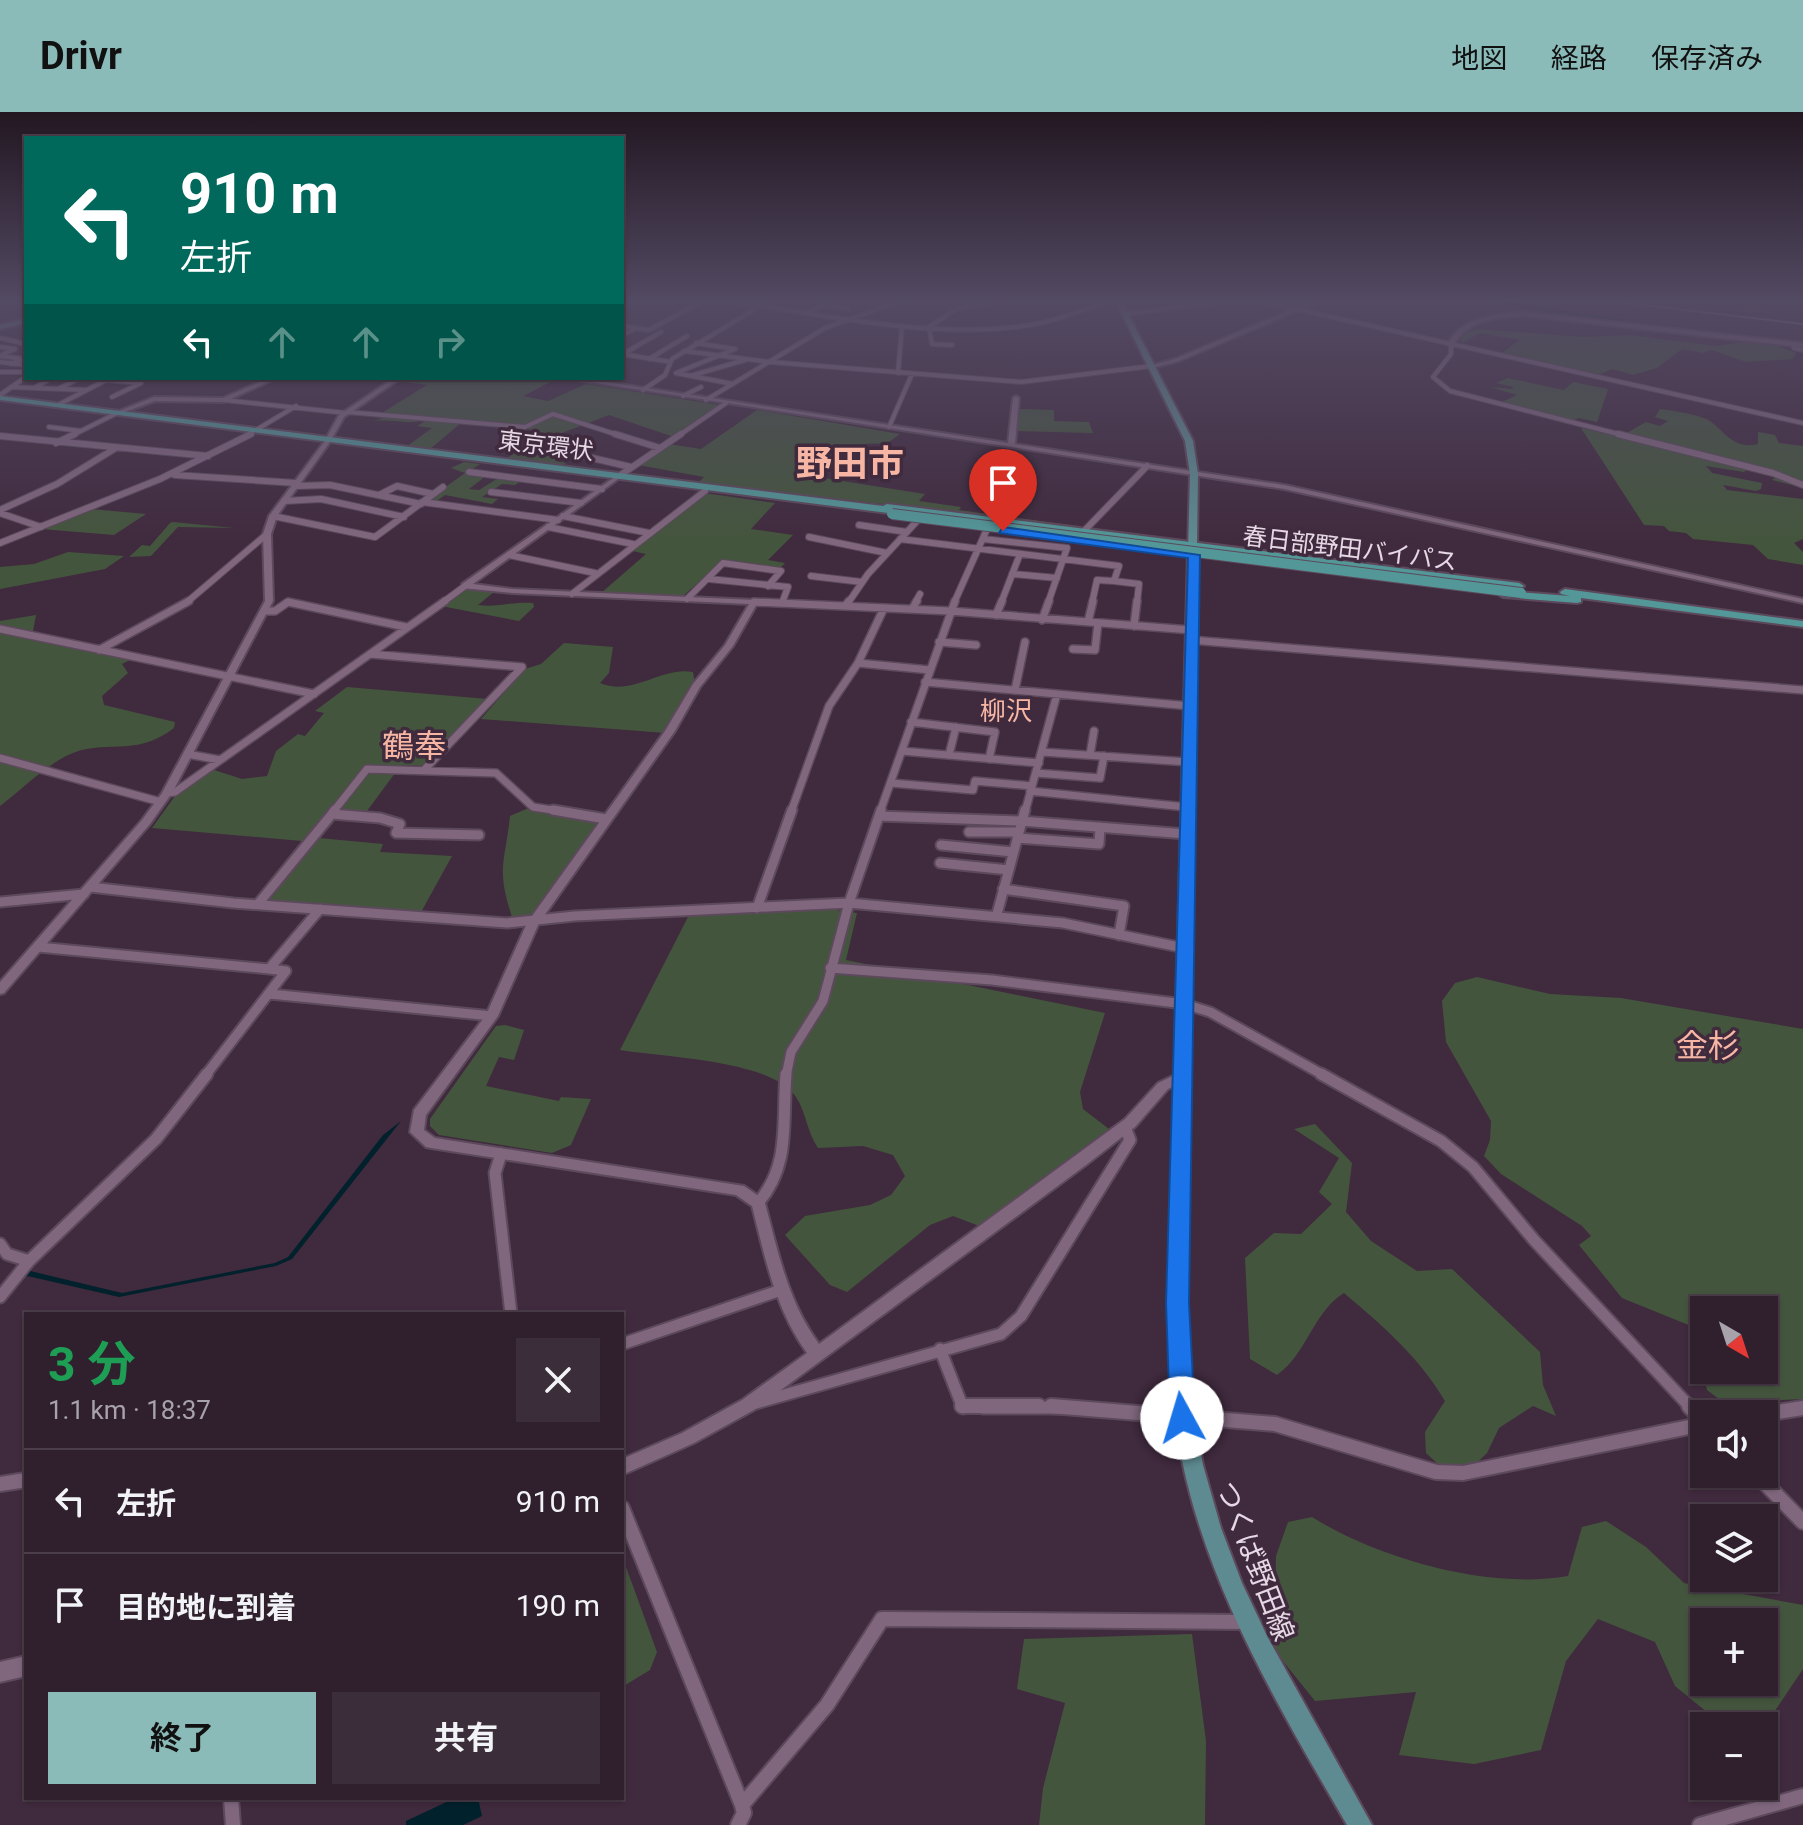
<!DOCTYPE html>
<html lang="ja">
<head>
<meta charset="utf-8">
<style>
	body { margin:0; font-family:Roboto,"Noto Sans JP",sans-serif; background:#3c2d3a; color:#f1f3f6; height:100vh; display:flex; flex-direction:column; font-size:30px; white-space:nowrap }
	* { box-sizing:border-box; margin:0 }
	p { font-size:26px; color:#a8a3aa }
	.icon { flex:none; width:44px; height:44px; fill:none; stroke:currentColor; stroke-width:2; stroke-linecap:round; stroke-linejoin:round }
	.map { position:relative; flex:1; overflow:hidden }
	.drawer { position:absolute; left:24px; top:1200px; width:600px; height:488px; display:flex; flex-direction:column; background:#30202e; border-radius:0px; box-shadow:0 2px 6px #0004,0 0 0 2px #4b3e4a }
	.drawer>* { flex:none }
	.guide { position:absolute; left:24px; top:24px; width:600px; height:244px; border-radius:0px; box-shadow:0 2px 6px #0004,0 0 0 2px #4b3e4a; background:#00695c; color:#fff; overflow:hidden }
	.needle { width:52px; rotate:141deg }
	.tools { position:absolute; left:1690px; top:1184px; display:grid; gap:16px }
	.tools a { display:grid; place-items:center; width:88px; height:88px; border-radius:0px; background:#30202e; box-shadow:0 2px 6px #0004,0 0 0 2px #4b3e4a; font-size:40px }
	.pin { position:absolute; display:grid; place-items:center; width:68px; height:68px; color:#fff; margin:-82px -34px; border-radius:50% 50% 50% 0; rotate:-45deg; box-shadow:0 0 8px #0007 }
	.pin .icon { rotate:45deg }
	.me { position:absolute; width:88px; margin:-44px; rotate:354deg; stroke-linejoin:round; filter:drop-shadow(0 0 6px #0008) }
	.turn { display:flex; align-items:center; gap:28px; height:168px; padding:0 24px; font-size:36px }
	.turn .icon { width:104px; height:104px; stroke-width:2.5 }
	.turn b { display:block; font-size:56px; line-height:68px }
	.lanes { display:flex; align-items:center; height:76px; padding:0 24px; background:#0003; justify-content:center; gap:40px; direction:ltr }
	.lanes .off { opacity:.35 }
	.round { display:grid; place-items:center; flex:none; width:84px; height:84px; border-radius:0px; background:#3c2d3a }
	.headline { display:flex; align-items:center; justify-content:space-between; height:136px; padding:0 24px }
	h1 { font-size:48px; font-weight:700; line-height:60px; color:#1e9e55 }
	.button { display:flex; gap:16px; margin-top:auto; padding:16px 24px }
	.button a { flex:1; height:92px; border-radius:0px; background:#8bbbb9; color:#111; font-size:32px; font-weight:700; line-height:92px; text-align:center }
	.button a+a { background:#3c2d3a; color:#f1f3f6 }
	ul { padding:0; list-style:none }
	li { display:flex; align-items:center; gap:24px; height:104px; padding:0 24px; border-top:2px solid #4b3e4a }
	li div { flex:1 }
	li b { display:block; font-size:30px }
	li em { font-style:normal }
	header { display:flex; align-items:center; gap:48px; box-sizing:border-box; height:112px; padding:0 40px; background:#8bbbb9; color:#111 }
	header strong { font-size:38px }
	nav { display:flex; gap:44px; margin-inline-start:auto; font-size:28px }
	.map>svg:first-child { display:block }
	.green { fill:#44553d; fill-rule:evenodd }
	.water { fill:#01212c }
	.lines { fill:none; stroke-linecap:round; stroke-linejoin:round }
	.river { fill:#01212c; fill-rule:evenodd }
	.minor-far5-casing { stroke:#5c495b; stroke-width:6 }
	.minor-far4-casing { stroke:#5c495b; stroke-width:8 }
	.minor-far3-casing { stroke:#5c495b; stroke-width:10 }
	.minor-far2-casing { stroke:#5c495b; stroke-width:13 }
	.minor-far1-casing { stroke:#5c495b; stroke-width:15 }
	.minor-casing { stroke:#5c495b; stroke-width:18 }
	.tertiary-casing { stroke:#5c495b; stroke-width:4 }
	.primary-casing { stroke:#5c495b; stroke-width:4 }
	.trunk-casing { stroke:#5c495b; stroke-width:4 }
	.minor-far5 { stroke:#80677e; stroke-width:4 }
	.minor-far4 { stroke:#80677e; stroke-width:6 }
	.minor-far3 { stroke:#80677e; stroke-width:7 }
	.minor-far2 { stroke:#80677e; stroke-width:9 }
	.minor-far1 { stroke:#80677e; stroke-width:11 }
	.minor { stroke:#80677e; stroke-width:14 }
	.tertiary { fill:#80677e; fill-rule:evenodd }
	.primary { fill:#5e8b91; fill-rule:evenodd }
	.trunk { fill:#539798; fill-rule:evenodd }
	.rail { stroke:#938192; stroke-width:2 }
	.trunk-bridge-casing { stroke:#5c495b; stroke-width:12; stroke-linecap:butt }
	.trunk-bridge { stroke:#539798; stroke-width:10 }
	.route { fill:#1a73e8; stroke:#114b97; stroke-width:2 }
	.labels { text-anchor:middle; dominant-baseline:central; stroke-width:7; stroke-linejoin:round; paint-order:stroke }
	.far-street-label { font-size:24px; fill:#e6d8e5; stroke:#402a3e }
	.far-quarter-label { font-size:26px; fill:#f7b6a4; stroke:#402a3e }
	.street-label { font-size:28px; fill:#e6d8e5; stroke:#402a3e }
	.quarter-label { font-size:32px; fill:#f7b6a4; stroke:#402a3e }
	.far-town-label { font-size:36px; font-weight:bold; fill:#f7b6a4; stroke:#402a3e }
</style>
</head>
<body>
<header>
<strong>Drivr</strong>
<nav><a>地図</a><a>経路</a><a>保存済み</a></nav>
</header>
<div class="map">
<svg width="1803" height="1713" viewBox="0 0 1803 1713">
	<rect width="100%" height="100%" fill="#402a3e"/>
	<!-- green -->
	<path class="green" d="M1679,190H1765L1762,196L1768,201L1677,195Z
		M1479,217L1582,225L1630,223L1716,234L1761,228L1796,241L1792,247L1746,250L1712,238L1704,241L1682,237L1657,256L1633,263L1612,257L1596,264L1501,242L1519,228L1480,221L1463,231L1459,228L1467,220Z
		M404,266L429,270L436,266H551L556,267L523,284L548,289L586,272L720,293L674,325L609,303L554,324L525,316L462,310L429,338L406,335L432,316L417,314L427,308C406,313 397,307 374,309L389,304L380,302L427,273L399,269Z
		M1508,266L1564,278L1573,270L1608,277L1597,310L1579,306L1569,310L1479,285L1502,290L1517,283L1490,275L1512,277L1514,275L1496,271Z
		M1020,297L1054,298V309L1089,310L1093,321L1017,319Z
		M1660,297C1675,299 1690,301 1704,306C1722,313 1730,339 1758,332V320L1775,323L1779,331L1803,334V376L1772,368L1777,364L1749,356L1744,360L1706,354L1712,361L1762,371L1761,377L1756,379L1723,373L1727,378L1803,387V427L1794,431L1803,440V453L1768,447L1753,433L1693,427L1686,421L1669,419L1664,414L1644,413L1581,316L1620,325L1646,310L1660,314L1668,309L1655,305Z
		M757,298L900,322L886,332C853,329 836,338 817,365L925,382L919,389L961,395L959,398L1085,415L698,371L704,365L638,353L668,332L701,337Z
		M526,333L568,340L555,349L566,351L561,354L506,347Z
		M464,350L480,352L468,360L486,364L469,377L479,378L500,365L522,368L515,373L502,372L482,385L498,387L492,392L445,383L434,391L426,389L465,361L451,356Z
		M1011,357H1020L1025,367L995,395L978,391Z
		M704,381L775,391L751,417L793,423L768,448L785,451L779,457L722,449L682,485L600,482L646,442L628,438Z
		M91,397L146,402L114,423L41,417Z
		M170,411L173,410L234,416L178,415L151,444L129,445L142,433L150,434Z
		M68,440L124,444L105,457L0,477V455L34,452Z
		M467,476L494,480L478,493C497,496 513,489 533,491L534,495L519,509L441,494Z
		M36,503L32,524L132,547L122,552L128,561L102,584L104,593L175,610L174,616C134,647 104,625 66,644C43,656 21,678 0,694V509Z
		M564,531L613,535L609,561L600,571C633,585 661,554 693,560L695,572L666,621L481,607L525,557L541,552Z
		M347,575L488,587L425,654L401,653L367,699L326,700L302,729L152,716L175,684L211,657L242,667L267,664L276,639L298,622L305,624L324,601L315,599Z
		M531,695L600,708L532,803L512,805C496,756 505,752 510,704Z
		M319,726L383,732L380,740L452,744L420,802L268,790Z
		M761,787L857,801L846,848L1105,901L1080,980L1083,997L1109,1017L1031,1074L995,1120L953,1104L930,1113L847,1180L830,1173L785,1123L805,1104L870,1093L891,1083L905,1064L893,1043L863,1034L818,1036C807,1020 806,1000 796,985C773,948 662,945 620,938L689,803L753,798Z
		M1477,865L1550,882L1621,886L1803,917V1287L1781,1288L1756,1302H1739L1707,1278L1691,1214L1622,1186L1579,1133L1591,1124L1582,1114L1501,1062L1484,1044L1490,1028L1491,1009L1446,930L1442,889L1455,871ZM1704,1198H1764V1258H1704Z
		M505,913L524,918L514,948L499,945L486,974L559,989L561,985L591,987L571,1033L552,1041L439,1023L430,1014V1007L496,914Z
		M1315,1012L1352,1051L1346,1100L1371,1129L1417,1159L1452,1157L1540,1240L1543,1273L1556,1304L1533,1294L1499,1316L1487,1341L1457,1370L1426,1341L1425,1320L1445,1289C1419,1245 1383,1214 1344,1181C1313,1200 1307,1242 1277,1263L1250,1247L1245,1146L1274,1121L1301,1122L1332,1092L1319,1080L1339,1046L1294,1017Z
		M1312,1405C1379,1447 1489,1478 1568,1464L1582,1415L1606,1409L1646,1435L1684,1471L1803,1493V1557L1764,1615L1724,1614L1675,1574L1655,1530L1598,1507L1566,1549L1541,1638L1474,1652L1399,1643L1416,1580L1315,1589L1274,1538L1276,1444L1288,1410ZM1764,1510V1570H1704V1510Z
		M622,1444L657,1540L650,1558L622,1575Z
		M1192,1522L1206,1629L1205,1713H1039L1043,1676L1065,1591L1017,1577L1024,1527Z"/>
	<!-- water -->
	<path class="water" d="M401,1009L292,1147L276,1154L119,1185L23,1163L26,1158L122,1181L275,1151L288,1145L383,1023Z
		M455,1686H478L482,1704L463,1713H406V1709Z"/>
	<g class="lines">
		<!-- river -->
		<path class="river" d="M1487,190H1511L1623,208L1618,211Z"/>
		<defs>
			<path id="minor-far5" d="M736,190C829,204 937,228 1030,213C1056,209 1082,198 1107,190
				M1265,190L1803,311
				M807,201L823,193L849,197
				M1126,202L1218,190
				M622,214L649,218L701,190
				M929,215L956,197L991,190
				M929,215L932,232L952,233
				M622,223L636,216
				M0,226L26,232
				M696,231L735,237L676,261L733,272
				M1793,232L1794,236L1803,238
				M1451,233V242L1433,265L1450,279L1626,324
				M0,235L15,237L3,242
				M684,239L770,250L1021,270L1152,254
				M622,242L671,250
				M623,242L661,220
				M0,244L25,247L11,252
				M649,247L687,224
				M0,250L26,253
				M0,260H26
				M898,261L902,214
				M690,264L745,248
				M106,268L141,271L112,285
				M11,275L87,278
				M34,276L52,266
				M58,277L80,266
				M643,278L665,263L672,247L752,199L756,193
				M0,283L26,265
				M683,284L701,275
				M224,288L346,301
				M706,288L825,216L897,190
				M58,293L110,266
				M347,300L525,315L553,302L621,324
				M49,315L81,319
				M889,315L912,262
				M256,318L296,294
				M71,324L117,301
				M247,324L252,321
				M678,324L726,291"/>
			<path id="minor-far4" d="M615,322L660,336
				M1618,322L1773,361L1803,373
				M0,324L208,344
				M56,331L75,322
				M575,342L631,355
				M469,360L602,377
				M175,363L296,371
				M619,364L681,322
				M294,374L330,373L421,392
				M491,380L581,391
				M379,383L397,374L433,382
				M284,389L321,387L404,405
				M422,390L558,408
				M0,398L57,372L114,337
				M0,401L41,415
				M273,404L375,425L443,375
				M563,404L649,421
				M859,413L907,420
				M548,415L633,432
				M1084,419L1147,354
				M809,425L887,441
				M900,427L1119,454L1114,469L1139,472L1137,491
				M983,427L1067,436L1048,491
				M0,431L160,367L251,322
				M509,443L595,461
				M1012,462L1057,466
				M811,464L862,470
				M709,467L788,475L782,491
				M572,482L705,379
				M687,487L723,451L781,459L768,474
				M754,490L765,491
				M186,491L267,422
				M287,491H290
				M442,491L465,474
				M848,491L868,462L918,408
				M915,491L920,482
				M954,491L987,417
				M1001,491L1020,442
				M1092,491L1097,468L1114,469"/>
			<path id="minor-far3" d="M754,490L950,499L1191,518
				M845,494L849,489
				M912,497L917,489
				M265,499H275L288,490L406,515
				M996,503L1002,489
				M1042,508L1049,489
				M1088,510L1093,489
				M1134,514L1137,489
				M0,517L314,582
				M1191,528L1803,578
				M939,530L976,533
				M1073,537L1095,538L1098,511
				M99,538L189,489
				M370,542L445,489
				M858,551L930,558
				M925,570L1190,594
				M1015,578L1025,530
				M911,610L995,620L989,647
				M902,639L1039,651
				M1042,640L1188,650
				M187,642L220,648
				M949,643L956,615
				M1090,643L1094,619
				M0,646L161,690
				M1036,661L1100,666L1104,644
				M891,671L973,678L975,669L1032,674
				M1030,679L1186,695
				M167,681L175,680L370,542L522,555L425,657
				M333,700L367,657L496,661L533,695L565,700
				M791,700L829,594L858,551L884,496
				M880,700L955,489
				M1025,700L1057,582"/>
			<path id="minor-far2" d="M553,698L606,707
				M332,702L335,698
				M879,704L1021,709L1186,722
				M969,720H1018
				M1017,726L1099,732L1100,715
				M941,733L1013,740
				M940,751L1009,758
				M90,775L233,791L507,811L575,804L849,791L1063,811L1184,836
				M1003,777L1124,794L1119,823
				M0,790L84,782
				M258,792L332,702L380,706L400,712L396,721L479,723
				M757,796L792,698
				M997,802L1025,698
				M38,835L269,857
				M830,856L992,868L1184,892L1210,900L1325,964
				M270,882L492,904
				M205,964L286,859L269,857L320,797
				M786,964L791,940L823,889L849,791L881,698"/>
			<path id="minor-far1" d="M1321,962L1441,1029L1473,1055L1534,1128L1691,1296
				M501,1042L495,1061L511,1202
				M758,1091C791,1053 782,1009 786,962
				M0,1132L7,1142L29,1149
				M0,1185L29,1149L156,1027L207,962
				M622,1232L781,1178
				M940,1237L963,1296
				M756,1291L1001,1222L1021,1204L1130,1028L1125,1015
				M983,1296H1076"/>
			<path id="minor" d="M962,1294H1039
				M1051,1294L1275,1312L1436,1360L1463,1361L1704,1312
				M1689,1294L1704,1310
				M1764,1302L1803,1296
				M1756,1362L1803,1410
				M0,1372L26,1368
				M622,1396L742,1693L744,1701L738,1713
				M231,1686L233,1713
				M742,1693L827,1593L882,1507L1246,1510
				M1700,1713L1803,1684"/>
			<path id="tertiary" d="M1310,190H1318L1179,249L1152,256L1149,254L1175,247Z
				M1523,200L1803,231V235L1523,204C1497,205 1466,208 1453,234L1448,233C1460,205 1496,202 1523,200Z
				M269,266H277L224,290L155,289L119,302L114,301L154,285L223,286Z
				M394,266H401L344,305L330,330L277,404L271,422L273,489L172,681L150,712L4,881L0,882V870L142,708L162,681L265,489L263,422L269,404L324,330L339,303Z
				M564,266H579L1008,331L1013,286L1016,284L1019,286L1015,332L1284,373L1803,487V491L1284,377Z
				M619,362L622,364L621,365L473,472L512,477L754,488L758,490L733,534L700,575L675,619L539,811L498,904L426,1003L424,1018L435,1026L744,1074L763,1087L765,1091C778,1140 788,1190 819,1232L1125,1007L1158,971L1183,959L1188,961L1190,964L1188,967L1168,977L1135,1015L1086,1053L754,1298L694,1331L622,1363V1347L682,1321L742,1288L807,1241C775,1197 765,1145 752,1094L736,1083L431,1036L426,1035L410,1020L414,998L486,903L527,811L665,619L693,572L725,533L749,492L512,481L462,476V472Z
				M26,1544V1564L0,1570V1550Z"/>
			<path id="primary" d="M1116,190H1122L1193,329L1198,362L1186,1213L1191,1286L1203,1353L1221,1416L1242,1471L1268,1526L1372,1713H1347C1281,1599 1211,1483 1183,1353C1173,1306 1171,1260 1168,1213L1190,362L1185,329Z
				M26,207V211L0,217V213Z"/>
			<path id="trunk" d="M0,284L883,394L887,392L1519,471L1524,474L1519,477L900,400L896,402L0,288Z
				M1565,477L1803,509V515L1581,486V490L1577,491L1503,485L1498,482L1503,479L1570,484L1561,482L1560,480Z"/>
		</defs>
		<!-- minor-far5 casing -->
		<use href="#minor-far5" class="minor-far5-casing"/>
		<!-- minor-far4 casing -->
		<use href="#minor-far4" class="minor-far4-casing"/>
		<!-- minor-far3 casing -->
		<use href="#minor-far3" class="minor-far3-casing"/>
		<!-- minor-far2 casing -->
		<use href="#minor-far2" class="minor-far2-casing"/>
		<!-- minor-far1 casing -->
		<use href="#minor-far1" class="minor-far1-casing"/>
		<!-- minor casing -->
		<use href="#minor" class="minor-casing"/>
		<!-- tertiary casing -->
		<use href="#tertiary" class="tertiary-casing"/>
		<!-- primary casing -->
		<use href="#primary" class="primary-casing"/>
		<!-- trunk casing -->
		<use href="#trunk" class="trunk-casing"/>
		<!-- minor-far5 -->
		<use href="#minor-far5" class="minor-far5"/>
		<!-- minor-far4 -->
		<use href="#minor-far4" class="minor-far4"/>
		<!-- minor-far3 -->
		<use href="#minor-far3" class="minor-far3"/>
		<!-- minor-far2 -->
		<use href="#minor-far2" class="minor-far2"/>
		<!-- minor-far1 -->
		<use href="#minor-far1" class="minor-far1"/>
		<!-- minor -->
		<use href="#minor" class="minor"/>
		<!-- tertiary -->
		<use href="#tertiary" class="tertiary"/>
		<!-- primary -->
		<use href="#primary" class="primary"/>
		<!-- trunk -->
		<use href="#trunk" class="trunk"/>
		<!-- rail -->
		<path class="rail" d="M1617,190L1803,212"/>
		<defs>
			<path id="trunk-bridge" d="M892,402L1521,481"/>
		</defs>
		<!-- trunk-bridge casing -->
		<use href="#trunk-bridge" class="trunk-bridge-casing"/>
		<!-- trunk-bridge -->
		<use href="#trunk-bridge" class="trunk-bridge"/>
	</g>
	<!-- sky -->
	<linearGradient id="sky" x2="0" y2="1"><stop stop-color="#231722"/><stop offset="0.44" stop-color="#534a63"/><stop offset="1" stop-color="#534a63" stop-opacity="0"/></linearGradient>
	<rect width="1803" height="430" fill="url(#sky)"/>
	<!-- route -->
	<path class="route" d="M1003,415L1200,443L1189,1191L1195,1306L1191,1314L1182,1317L1174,1314L1170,1306L1166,1191L1188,446L999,421Z"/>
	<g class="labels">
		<!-- far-street labels -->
		<g class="far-street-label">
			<text transform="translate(546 334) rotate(7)">東京環状</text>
			<text transform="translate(1350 437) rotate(7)">春日部野田バイパス</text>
		</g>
		<!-- far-quarter labels -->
		<g class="far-quarter-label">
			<text x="1006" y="599">柳沢</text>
		</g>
		<!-- street labels -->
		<g class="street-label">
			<text transform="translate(1255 1449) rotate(69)">つくば野田線</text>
		</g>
		<!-- quarter labels -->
		<g class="quarter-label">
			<text x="414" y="634">鶴奉</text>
			<text x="1708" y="934">金杉</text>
		</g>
		<!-- far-town labels -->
		<g class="far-town-label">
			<text x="850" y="352">野田市</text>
		</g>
	</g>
</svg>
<div class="tools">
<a><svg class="needle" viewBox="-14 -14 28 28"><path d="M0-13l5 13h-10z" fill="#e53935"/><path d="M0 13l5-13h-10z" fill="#a8a3aa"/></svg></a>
<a><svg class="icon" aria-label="sound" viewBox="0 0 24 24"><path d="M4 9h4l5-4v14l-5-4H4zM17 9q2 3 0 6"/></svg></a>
<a><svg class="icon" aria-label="layers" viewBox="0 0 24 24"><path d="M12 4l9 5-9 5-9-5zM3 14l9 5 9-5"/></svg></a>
<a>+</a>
<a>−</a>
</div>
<div class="pin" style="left:1003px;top:419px;background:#d93025"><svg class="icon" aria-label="arrive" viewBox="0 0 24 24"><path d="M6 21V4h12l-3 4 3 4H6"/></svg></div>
<svg class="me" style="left:1182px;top:1306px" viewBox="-20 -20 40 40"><circle r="19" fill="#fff"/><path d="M0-13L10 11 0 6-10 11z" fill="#1a73e8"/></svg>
<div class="guide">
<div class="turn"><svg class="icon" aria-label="left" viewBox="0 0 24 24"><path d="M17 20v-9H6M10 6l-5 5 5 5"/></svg><div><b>910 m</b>左折</div></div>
<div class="lanes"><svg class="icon" aria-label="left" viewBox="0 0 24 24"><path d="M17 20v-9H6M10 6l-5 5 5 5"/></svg><svg class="icon off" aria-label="ahead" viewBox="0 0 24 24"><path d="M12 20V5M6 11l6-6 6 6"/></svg><svg class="icon off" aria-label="ahead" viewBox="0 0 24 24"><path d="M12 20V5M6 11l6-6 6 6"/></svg><svg class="icon off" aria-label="right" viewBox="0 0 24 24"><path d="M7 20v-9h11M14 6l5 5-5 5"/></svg></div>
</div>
<section class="drawer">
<div class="headline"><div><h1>3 分</h1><p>1.1 km · 18:37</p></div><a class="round"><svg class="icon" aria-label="close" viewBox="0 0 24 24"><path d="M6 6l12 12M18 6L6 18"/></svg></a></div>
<ul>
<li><svg class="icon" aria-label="left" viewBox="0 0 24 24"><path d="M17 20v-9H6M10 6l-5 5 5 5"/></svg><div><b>左折</b></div><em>910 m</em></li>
<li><svg class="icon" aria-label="arrive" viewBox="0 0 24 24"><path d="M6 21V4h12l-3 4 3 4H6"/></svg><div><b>目的地に到着</b></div><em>190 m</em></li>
</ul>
<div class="button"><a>終了</a><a>共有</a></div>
</section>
</div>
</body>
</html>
